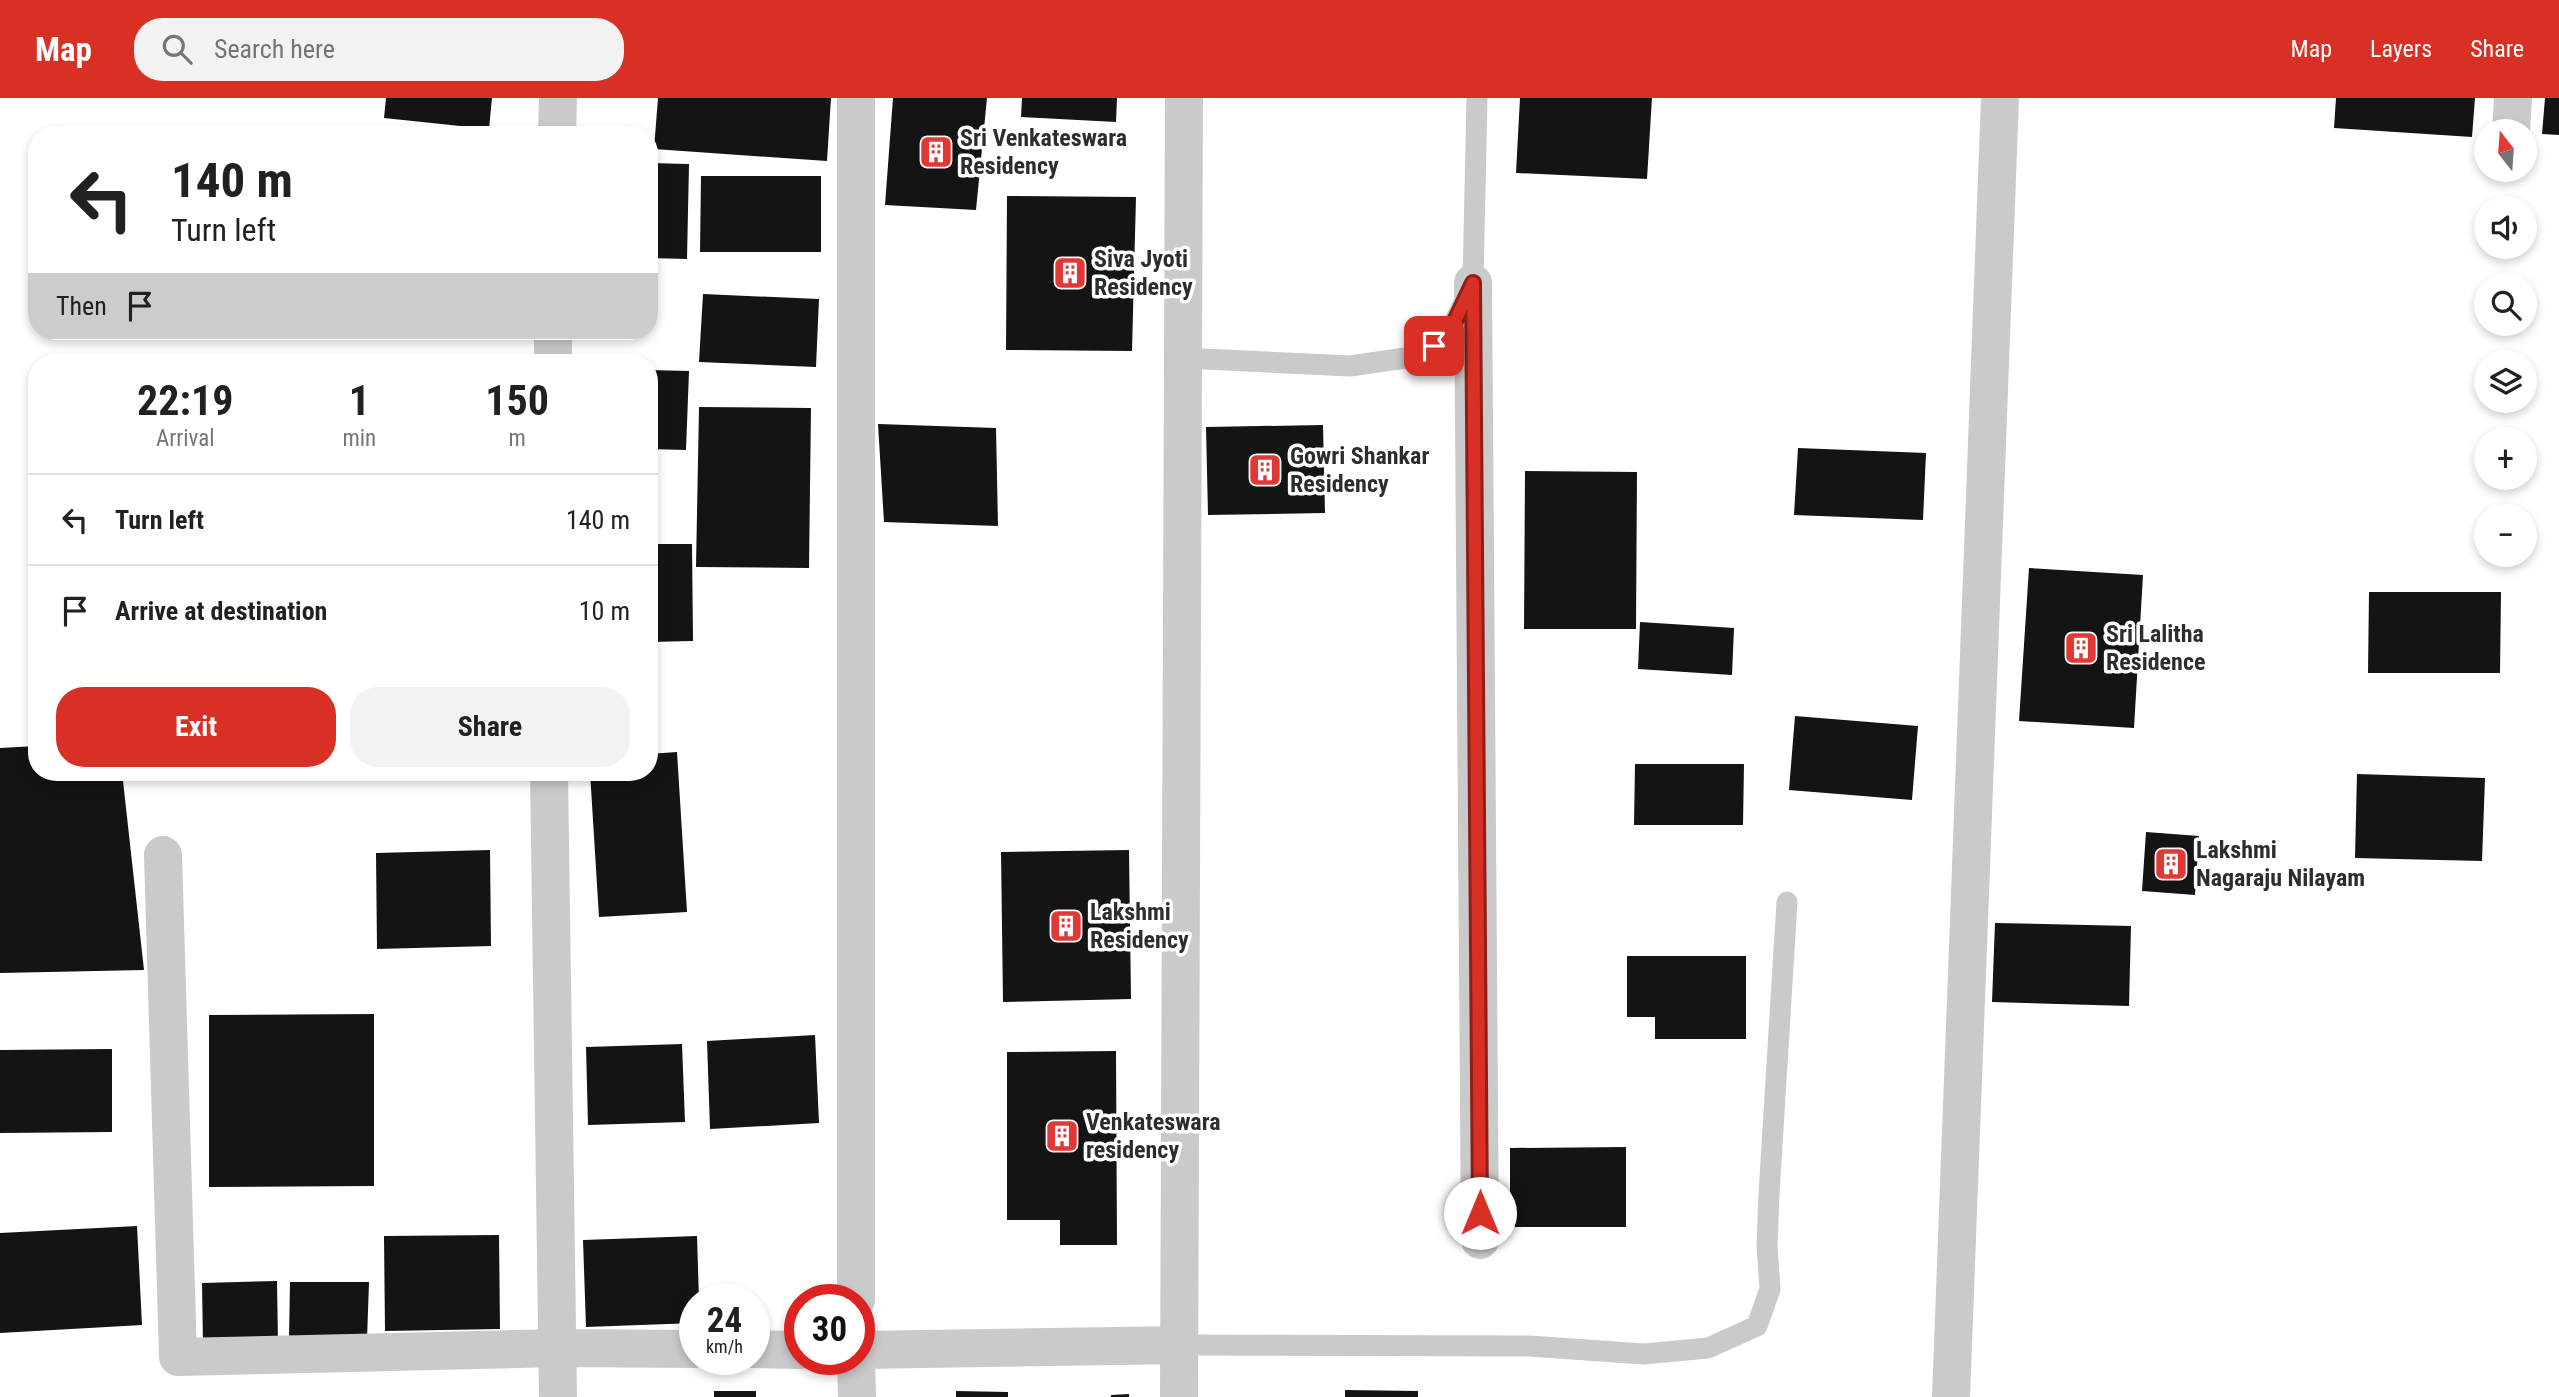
<!DOCTYPE html>
<html lang="en">
<head>
<meta charset="utf-8">
<style>
	body { margin:0; font-family:"Roboto Condensed",sans-serif; background:#f2f2f2; color:#202124; height:100vh; display:flex; flex-direction:column; font-size:26px; white-space:nowrap }
	* { box-sizing:border-box; margin:0 }
	p { font-size:23px; color:#757577 }
	.icon { flex:none; width:38px; height:38px; fill:none; stroke:currentColor; stroke-width:2; stroke-linecap:round; stroke-linejoin:round }
	.map { position:relative; flex:1; overflow:hidden }
	.sheet { position:absolute; left:28px; top:256px; width:630px; height:427px; display:flex; flex-direction:column; background:#fff; border-radius:28px; box-shadow:0 4px 10px #0003 }
	.sheet>* { flex:none }
	.banner { position:absolute; left:28px; top:28px; width:630px; height:214px; border-radius:28px; box-shadow:0 4px 10px #0003; background:#fff; color:#202124; overflow:hidden }
	.needle { width:46px; rotate:343deg }
	.fabs { position:absolute; left:2474px; top:21px; display:grid; gap:14px }
	.fabs a { display:grid; place-items:center; width:63px; height:63px; border-radius:50%; background:#fff; box-shadow:0 4px 10px #0003; font-size:35px }
	.speed { position:absolute; left:679px; top:1186px; display:flex; gap:14px; font-size:35px; font-weight:700; text-align:center }
	.speed>* { display:grid; place-content:center; width:91px; height:91px; border-radius:50%; background:#fff; box-shadow:0 4px 10px #0003; line-height:1 }
	.speed small { font-size:18px; font-weight:400 }
	.speed .limit { border:10px solid #d22; background:#fff; color:#111 }
	.pin { position:absolute; display:grid; place-items:center; width:60px; height:60px; color:#fff; margin:-30px; border-radius:14px; box-shadow:0 4px 10px #0006 }
	.me { position:absolute; width:77px; margin:-38px; rotate:0deg; stroke-linejoin:round; filter:drop-shadow(0 0 5px #0008) }
	.turn { display:flex; align-items:center; gap:24px; height:147px; padding:0 28px; font-size:32px }
	.turn .icon { width:91px; height:91px; stroke-width:2.5 }
	.turn b { display:block; font-size:49px; line-height:60px }
	.then { display:flex; align-items:center; height:66px; padding:0 28px; background:#0003; gap:14px; font-size:26px }
	.eta { display:flex; justify-content:space-evenly; align-items:center; height:119px; text-align:center }
	.eta b { font-size:42px; font-weight:700; line-height:49px }
	.button { display:flex; gap:14px; margin-top:auto; padding:14px 28px }
	.button a { flex:1; height:80px; border-radius:28px; background:#d93025; color:#fff; font-size:28px; font-weight:700; line-height:80px; text-align:center }
	.button a+a { background:#f2f2f2; color:#202124 }
	ul { padding:0; list-style:none }
	li { display:flex; align-items:center; gap:21px; height:91px; padding:0 28px; border-top:2px solid #e0e0e0 }
	li div { flex:1 }
	li b { display:block; font-size:26px }
	li em { font-style:normal }
	header { display:flex; align-items:center; gap:42px; box-sizing:border-box; height:98px; padding:0 35px; background:#d93025; color:#fff }
	header strong { font-size:33px }
	nav { display:flex; gap:38px; margin-inline-start:auto; font-size:24px }
	.search { width:490px; height:63px; background:#f2f2f2; display:flex; align-items:center; gap:18px; box-sizing:border-box; padding:0 24px; border-radius:28px; color:#757577; font-size:26px }
	.map>svg:first-child { display:block }
	.building { fill:#141414 }
	.lines { fill:none; stroke-linecap:round; stroke-linejoin:round }
	.lane { stroke:#cacaca; stroke-width:21 }
	.street { stroke:#cacaca; stroke-width:38 }
	.route-casing { stroke:#8d1f18; stroke-width:18 }
	.route { stroke:#d93025; stroke-width:12 }
	.labels { text-anchor:middle; dominant-baseline:central; stroke-width:7; stroke-linejoin:round; paint-order:stroke }
	.poi-label { font-size:24px; font-weight:bold; fill:#2d2d2d; stroke:#fff; text-anchor:start }
</style>
</head>
<body>
<header>
<strong>Map</strong>
<div class="search"><svg class="icon" aria-label="search" viewBox="0 0 24 24"><circle cx="10" cy="10" r="6"/><path d="M15 15l6 6"/></svg>Search here</div>
<nav><a>Map</a><a>Layers</a><a>Share</a></nav>
</header>
<div class="map">
<svg width="2559" height="1299" viewBox="0 0 2559 1299">
	<rect width="100%" height="100%" fill="#fff"/>
	<!-- building -->
	<path class="building" d="M386,0H492L489,31L384,20Z
		M658,0H831L827,63L654,51Z
		M893,0H987L976,112L885,107Z
		M1022,0H1117L1116,24L1021,19Z
		M1520,0H1652L1647,81L1516,75Z
		M2336,0H2475L2472,39L2334,30Z
		M2545,0H2559V37L2542,36Z
		M377,33L421,34V37H377Z
		M649,65L689,66L687,161L649,160Z
		M701,78H821V154H700Z
		M1007,98L1136,99L1132,253L1006,252Z
		M703,196L819,201L816,269L699,264Z
		M649,272L689,273L686,352L649,351Z
		M699,309L811,310L809,470L696,469Z
		M878,326L996,330L998,428L884,424Z
		M1323,327L1325,415L1208,417L1206,329Z
		M1798,350L1926,355L1923,422L1794,417Z
		M1525,373L1637,374L1636,531H1524Z
		M649,446H692L693,543L649,544Z
		M2029,470L2143,477L2134,630L2019,623Z
		M2369,494H2501L2500,575H2368Z
		M1640,524L1734,530L1732,577L1638,571Z
		M1795,618L1918,628L1912,702L1789,692Z
		M37,648V674H122L144,872L0,875V650Z
		M677,654L687,814L599,819L590,674H649V656Z
		M1635,666H1744L1743,727H1634Z
		M2357,676L2485,680L2482,763L2355,760Z
		M2146,734L2199,738L2195,797L2142,793Z
		M490,752L491,848L377,851L376,755Z
		M1129,752L1131,901L1003,904L1001,754Z
		M1995,825L2131,828L2129,908L1992,904Z
		M1627,858H1746V941H1655V919H1627Z
		M374,916V1088L209,1089V917Z
		M815,937L819,1025L710,1031L707,943Z
		M682,946L685,1024L588,1027L586,949Z
		M112,951V1034L0,1035V952Z
		M1116,953L1117,1147H1060V1122H1007V954Z
		M1626,1049V1129H1510V1050Z
		M137,1128L142,1227L0,1235V1135Z
		M499,1137L500,1231L385,1233L384,1138Z
		M697,1138L699,1202H695V1225L586,1229L583,1142Z
		M277,1183L278,1246L203,1248L202,1185Z
		M290,1184H369L367,1242L289,1241Z
		M1345,1292L1418,1293V1299H1345Z
		M714,1293H756V1299H714Z
		M956,1293L1008,1294V1299H956Z
		M1129,1296V1299H1111V1297Z"/>
	<g class="lines">
		<!-- lane -->
		<path class="lane" d="M1183,260L1350,268L1419,258L1448,238L1473,185L1477,0
			M1181,1247L1529,1248L1644,1256L1708,1250L1757,1228L1770,1191L1767,1148L1769,1096L1787,804"/>
		<!-- street -->
		<path class="street" d="M2511,33L2513,0
			M557,37L558,0
			M1473,185L1480,1142
			M553,264V233
			M549,674L558,1299
			M163,757L178,1259L558,1250L695,1251
			M856,1202V0
			M754,1251L800,1252
			M859,1252L1181,1247
			M856,1262L857,1299
			M1179,1299L1184,0
			M1951,1299L2000,0"/>
	</g>
	<g class="lines">
		<defs>
			<path id="route" d="M1434,248L1448,238L1473,185L1480,1115"/>
		</defs>
		<!-- route casing -->
		<use href="#route" class="route-casing"/>
		<!-- route -->
		<use href="#route" class="route"/>
	</g>
	<!-- icons -->
	<defs>
		<symbol id="building-square" viewBox="-11 -11 22 22"><rect x="-9" y="-9" width="18" height="18" rx="4" fill="#df3835" stroke="#fff"/><path d="M-4-6H4V6H1V3H-1V6H-4ZM-2.5-4.3h1.7v1.8h-1.7ZM.8-4.3h1.7v1.8H.8ZM-2.5-1h1.7V.8h-1.7ZM.8-1h1.7V.8H.8Z" fill="#fff"/></symbol>
	</defs>
	<g fill-rule="evenodd">
		<use href="#building-square" x="917" y="35" width="38" height="38"/>
		<use href="#building-square" x="1051" y="156" width="38" height="38"/>
		<use href="#building-square" x="1246" y="353" width="38" height="38"/>
		<use href="#building-square" x="2062" y="531" width="38" height="38"/>
		<use href="#building-square" x="2152" y="747" width="38" height="38"/>
		<use href="#building-square" x="1047" y="809" width="38" height="38"/>
		<use href="#building-square" x="1043" y="1019" width="38" height="38"/>
	</g>
	<g class="labels">
		<!-- poi labels -->
		<g class="poi-label">
			<text x="960" y="40">Sri Venkateswara<tspan x="960" dy="28">Residency</tspan></text>
			<text x="1094" y="161">Siva Jyoti<tspan x="1094" dy="28">Residency</tspan></text>
			<text x="1290" y="358">Gowri Shankar<tspan x="1290" dy="28">Residency</tspan></text>
			<text x="2106" y="536">Sri Lalitha<tspan x="2106" dy="28">Residence</tspan></text>
			<text x="2196" y="752">Lakshmi<tspan x="2196" dy="28">Nagaraju Nilayam</tspan></text>
			<text x="1090" y="814">Lakshmi<tspan x="1090" dy="28">Residency</tspan></text>
			<text x="1086" y="1024">Venkateswara<tspan x="1086" dy="28">residency</tspan></text>
		</g>
	</g>
</svg>
<div class="fabs">
<a><svg class="needle" viewBox="-14 -14 28 28"><path d="M0-13l5 13h-10z" fill="#e53935"/><path d="M0 13l5-13h-10z" fill="#757577"/></svg></a>
<a><svg class="icon" aria-label="sound" viewBox="0 0 24 24"><path d="M4 9h4l5-4v14l-5-4H4zM17 9q2 3 0 6"/></svg></a>
<a><svg class="icon" aria-label="search" viewBox="0 0 24 24"><circle cx="10" cy="10" r="6"/><path d="M15 15l6 6"/></svg></a>
<a><svg class="icon" aria-label="layers" viewBox="0 0 24 24"><path d="M12 4l9 5-9 5-9-5zM3 14l9 5 9-5"/></svg></a>
<a>+</a>
<a>−</a>
</div>
<div class="speed"><div>24<small>km/h</small></div><div class="limit">30</div></div>
<div class="pin" style="left:1434px;top:248px;background:#d93025"><svg class="icon" aria-label="arrive" viewBox="0 0 24 24"><path d="M6 21V4h12l-3 4 3 4H6"/></svg></div>
<svg class="me" style="left:1480px;top:1115px" viewBox="-20 -20 40 40"><circle r="19" fill="#fff"/><path d="M0-13L10 11 0 6-10 11z" fill="#d93025"/></svg>
<div class="banner">
<div class="turn"><svg class="icon" aria-label="left" viewBox="0 0 24 24"><path d="M17 20v-9H6M10 6l-5 5 5 5"/></svg><div><b>140 m</b>Turn left</div></div>
<div class="then">Then<svg class="icon" aria-label="arrive" viewBox="0 0 24 24"><path d="M6 21V4h12l-3 4 3 4H6"/></svg></div>
</div>
<section class="sheet">
<div class="eta">
<div><b>22:19</b><p>Arrival</p></div>
<div><b>1</b><p>min</p></div>
<div><b>150</b><p>m</p></div>
</div>
<ul>
<li><svg class="icon" aria-label="left" viewBox="0 0 24 24"><path d="M17 20v-9H6M10 6l-5 5 5 5"/></svg><div><b>Turn left</b></div><em>140 m</em></li>
<li><svg class="icon" aria-label="arrive" viewBox="0 0 24 24"><path d="M6 21V4h12l-3 4 3 4H6"/></svg><div><b>Arrive at destination</b></div><em>10 m</em></li>
</ul>
<div class="button"><a>Exit</a><a>Share</a></div>
</section>
</div>
</body>
</html>
